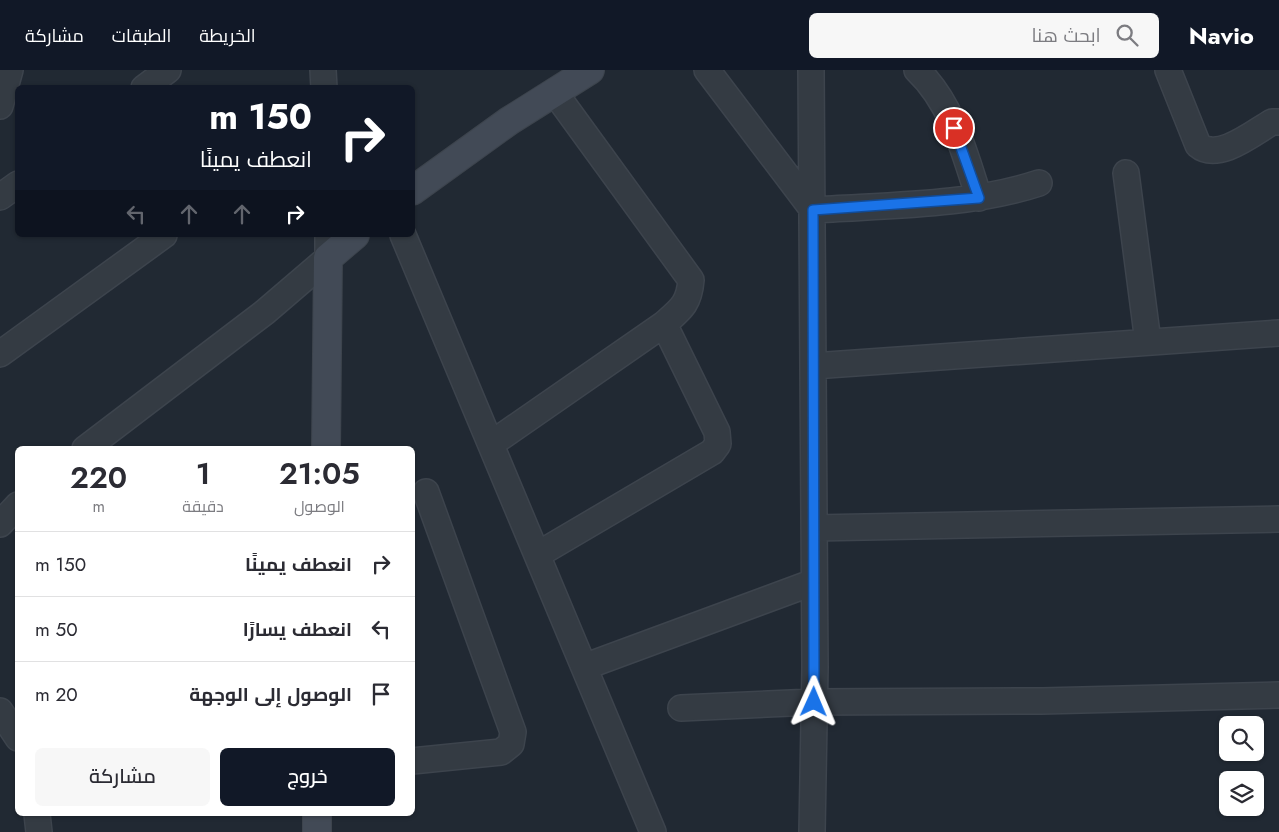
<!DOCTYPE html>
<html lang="ar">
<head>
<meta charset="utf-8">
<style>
	body { margin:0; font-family:Jost,Cairo,sans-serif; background:#f7f7f7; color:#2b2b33; direction:rtl; height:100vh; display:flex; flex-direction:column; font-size:19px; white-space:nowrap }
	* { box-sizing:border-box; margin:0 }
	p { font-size:16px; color:#7c7c81 }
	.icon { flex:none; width:28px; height:28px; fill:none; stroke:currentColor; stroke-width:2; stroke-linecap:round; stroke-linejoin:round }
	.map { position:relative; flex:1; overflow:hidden; direction:ltr }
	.details { position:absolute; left:15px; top:376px; width:400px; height:370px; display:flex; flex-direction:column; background:#fff; border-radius:8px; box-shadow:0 1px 4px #0004; direction:rtl }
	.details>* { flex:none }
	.banner { position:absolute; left:15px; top:15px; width:400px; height:152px; border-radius:8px; box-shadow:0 1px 4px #0004; direction:rtl; background:#111827; color:#fff; overflow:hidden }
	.controls { position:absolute; left:1219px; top:646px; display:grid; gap:10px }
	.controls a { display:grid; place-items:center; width:45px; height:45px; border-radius:8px; background:#fff; box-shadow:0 1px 4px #0004; font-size:25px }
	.pin { position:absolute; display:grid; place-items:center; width:42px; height:42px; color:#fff; margin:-21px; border:2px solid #fff; border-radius:50%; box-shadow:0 1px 5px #0007 }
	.me { position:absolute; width:55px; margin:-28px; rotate:1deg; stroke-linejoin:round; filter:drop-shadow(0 0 4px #0008) }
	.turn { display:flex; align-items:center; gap:18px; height:105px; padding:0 20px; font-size:22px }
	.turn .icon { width:65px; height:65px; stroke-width:2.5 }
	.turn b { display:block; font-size:35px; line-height:42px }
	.lanes { display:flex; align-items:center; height:48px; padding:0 20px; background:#0003; justify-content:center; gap:25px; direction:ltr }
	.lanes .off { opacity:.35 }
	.eta { display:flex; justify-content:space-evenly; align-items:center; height:85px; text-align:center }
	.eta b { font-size:30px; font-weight:600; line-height:35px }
	.button { display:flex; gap:10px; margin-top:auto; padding:10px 20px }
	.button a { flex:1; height:58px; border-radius:8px; background:#111827; color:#fff; font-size:20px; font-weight:600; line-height:58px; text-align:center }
	.button a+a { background:#f7f7f7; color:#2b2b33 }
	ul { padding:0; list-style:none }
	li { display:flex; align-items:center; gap:15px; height:65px; padding:0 20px; border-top:1px solid #e1e1e2 }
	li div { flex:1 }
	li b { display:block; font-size:19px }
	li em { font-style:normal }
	header { display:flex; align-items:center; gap:30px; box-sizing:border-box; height:70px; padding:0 25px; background:#111827; color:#fff }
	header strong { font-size:24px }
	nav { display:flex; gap:28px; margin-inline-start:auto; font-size:18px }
	.search { width:350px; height:45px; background:#f7f7f7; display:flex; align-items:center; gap:12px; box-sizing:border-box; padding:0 18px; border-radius:8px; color:#7c7c81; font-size:19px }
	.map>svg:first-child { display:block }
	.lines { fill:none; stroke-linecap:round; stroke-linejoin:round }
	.street-casing { stroke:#3d444d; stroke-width:28 }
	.secondary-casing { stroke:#3d444d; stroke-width:30 }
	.street { stroke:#343b43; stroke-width:25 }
	.secondary { stroke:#424a56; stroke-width:28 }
	.route-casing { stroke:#114b97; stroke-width:12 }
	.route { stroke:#1a73e8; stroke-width:9 }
</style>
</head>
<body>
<header>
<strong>Navio</strong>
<div class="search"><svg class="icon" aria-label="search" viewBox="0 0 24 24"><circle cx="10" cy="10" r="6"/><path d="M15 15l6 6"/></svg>ابحث هنا</div>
<nav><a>الخريطة</a><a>الطبقات</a><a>مشاركة</a></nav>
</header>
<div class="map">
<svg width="1279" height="762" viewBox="0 0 1279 762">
	<rect width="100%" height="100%" fill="#212933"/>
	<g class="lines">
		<defs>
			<path id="street" d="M323,0L324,18
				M707,0L813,140C887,135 969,136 1039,113
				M811,0L815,597L812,762
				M917,0C952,33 965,84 979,128
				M1168,0L1198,75C1218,92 1253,63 1272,52H1279
				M144,18L168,0
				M0,36L10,0
				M1126,103L1148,272
				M0,127L18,114
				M403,165L653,762
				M0,284L164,165
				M813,296L1279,263
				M491,374L664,254C681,239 689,234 691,210L555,23
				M85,379L265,242L328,188V165
				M0,454L18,435
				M814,458L1279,449
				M537,485L712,382L718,374L717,362L664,254
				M584,597L814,512
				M681,638L814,632L1042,631L1279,625
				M0,641L18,668
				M412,691L501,682L511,674L513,662L426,422
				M37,744L39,762"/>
			<path id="secondary" d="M412,121L509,51L590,0
				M326,379L328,188L355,165
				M317,762V744"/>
		</defs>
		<!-- street casing -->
		<use href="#street" class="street-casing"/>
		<!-- secondary casing -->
		<use href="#secondary" class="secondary-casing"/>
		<!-- street -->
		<use href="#street" class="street"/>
		<!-- secondary -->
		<use href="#secondary" class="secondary"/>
	</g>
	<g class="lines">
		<defs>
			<path id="route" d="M814,632L813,140L979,128L954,58"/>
		</defs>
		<!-- route casing -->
		<use href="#route" class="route-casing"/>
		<!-- route -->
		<use href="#route" class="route"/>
	</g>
</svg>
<div class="controls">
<a><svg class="icon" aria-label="search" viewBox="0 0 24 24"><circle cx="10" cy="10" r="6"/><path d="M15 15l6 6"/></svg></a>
<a><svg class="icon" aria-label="layers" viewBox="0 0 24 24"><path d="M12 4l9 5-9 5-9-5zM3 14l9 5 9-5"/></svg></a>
</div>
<div class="pin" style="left:954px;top:58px;background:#d93025"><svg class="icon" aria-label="arrive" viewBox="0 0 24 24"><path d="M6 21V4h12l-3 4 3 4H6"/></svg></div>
<svg class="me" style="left:814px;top:632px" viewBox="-20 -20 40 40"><path d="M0-17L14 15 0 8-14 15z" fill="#1a73e8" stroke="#fff" stroke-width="4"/></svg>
<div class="banner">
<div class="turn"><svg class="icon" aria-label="right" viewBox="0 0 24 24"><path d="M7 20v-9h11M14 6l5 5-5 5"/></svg><div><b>150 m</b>انعطف يمينًا</div></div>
<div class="lanes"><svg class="icon off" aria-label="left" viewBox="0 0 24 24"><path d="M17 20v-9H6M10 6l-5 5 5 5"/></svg><svg class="icon off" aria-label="ahead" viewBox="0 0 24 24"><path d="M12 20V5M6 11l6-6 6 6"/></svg><svg class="icon off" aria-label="ahead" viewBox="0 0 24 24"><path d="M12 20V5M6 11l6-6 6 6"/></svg><svg class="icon" aria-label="right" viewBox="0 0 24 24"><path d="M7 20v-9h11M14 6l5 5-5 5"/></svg></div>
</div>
<section class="details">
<div class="eta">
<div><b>21:05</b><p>الوصول</p></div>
<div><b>1</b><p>دقيقة</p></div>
<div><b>220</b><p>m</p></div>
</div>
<ul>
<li><svg class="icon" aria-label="right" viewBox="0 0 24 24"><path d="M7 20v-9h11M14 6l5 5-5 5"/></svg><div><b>انعطف يمينًا</b></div><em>150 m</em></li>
<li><svg class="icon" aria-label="left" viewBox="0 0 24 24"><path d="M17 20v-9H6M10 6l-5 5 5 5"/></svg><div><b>انعطف يسارًا</b></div><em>50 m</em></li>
<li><svg class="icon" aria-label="arrive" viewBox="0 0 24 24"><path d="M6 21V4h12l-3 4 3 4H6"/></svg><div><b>الوصول إلى الوجهة</b></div><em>20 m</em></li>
</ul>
<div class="button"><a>خروج</a><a>مشاركة</a></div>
</section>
</div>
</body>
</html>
